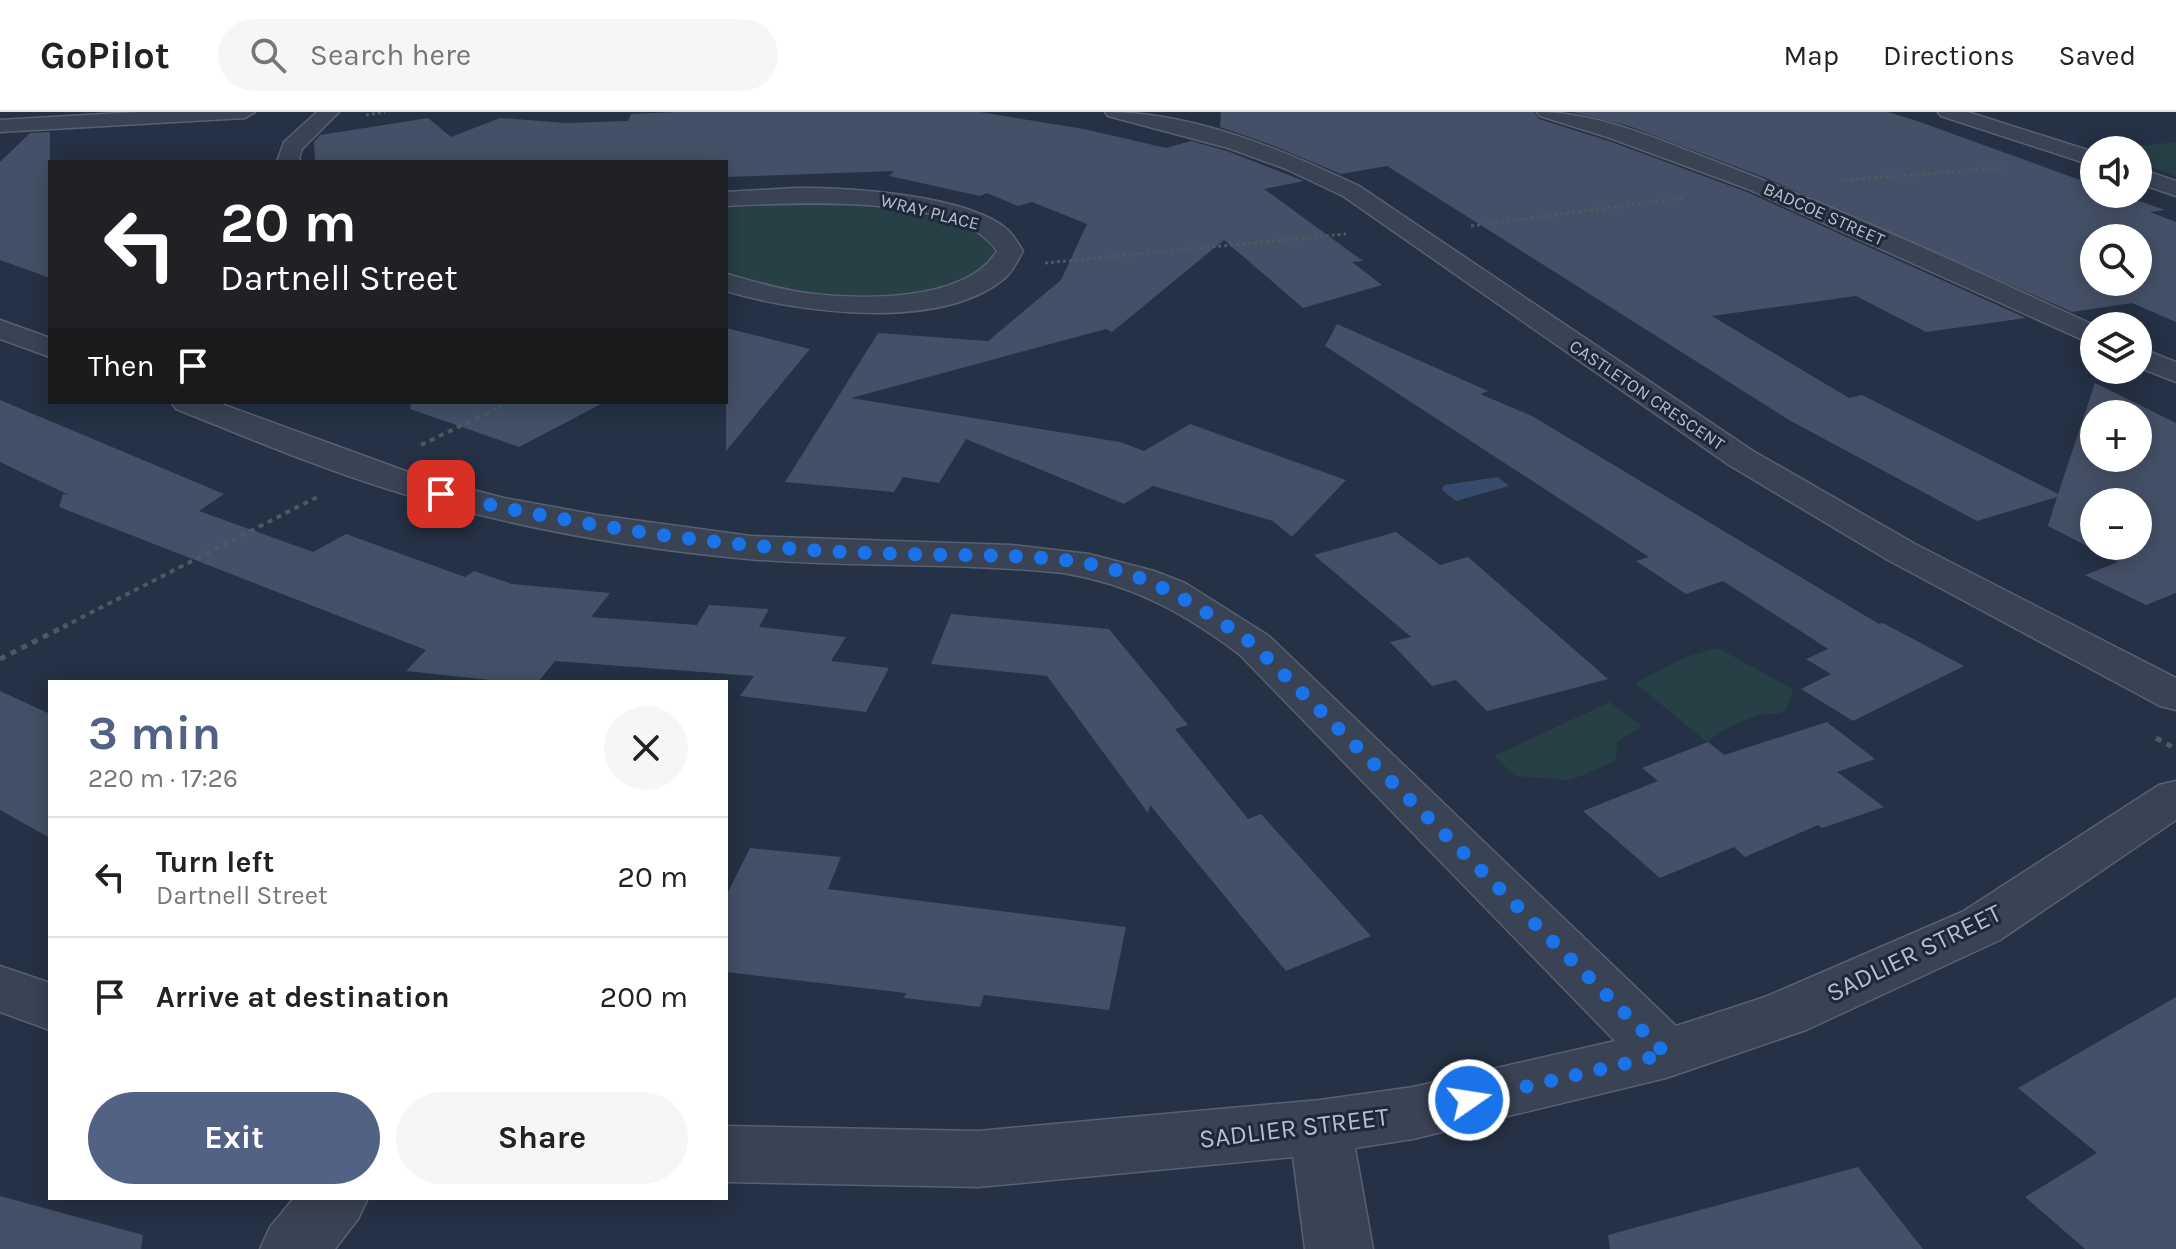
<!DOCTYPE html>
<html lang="en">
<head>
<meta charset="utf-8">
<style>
	body { margin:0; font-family:Karla,sans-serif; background:#f6f6f6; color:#222; height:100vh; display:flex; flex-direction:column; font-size:30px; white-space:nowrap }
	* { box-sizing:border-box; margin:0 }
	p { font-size:26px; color:#767676 }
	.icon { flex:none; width:44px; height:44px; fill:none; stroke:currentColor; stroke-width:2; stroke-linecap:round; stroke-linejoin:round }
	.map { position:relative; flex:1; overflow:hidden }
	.panel { position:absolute; left:48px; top:568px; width:680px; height:520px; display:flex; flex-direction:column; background:#fff; border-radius:0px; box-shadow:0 4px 20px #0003 }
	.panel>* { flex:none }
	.guide { position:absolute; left:48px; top:48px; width:680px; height:244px; border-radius:0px; box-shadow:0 4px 20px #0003; background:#202124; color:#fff; overflow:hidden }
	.tools { position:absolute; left:2080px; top:24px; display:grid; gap:16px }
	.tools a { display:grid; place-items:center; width:72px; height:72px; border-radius:50%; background:#fff; box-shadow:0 4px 20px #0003; font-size:40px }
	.pin { position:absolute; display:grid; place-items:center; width:68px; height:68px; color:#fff; margin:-34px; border-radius:16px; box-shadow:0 4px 12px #0006 }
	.me { position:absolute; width:88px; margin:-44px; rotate:77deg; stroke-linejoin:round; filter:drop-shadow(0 0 6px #0008) }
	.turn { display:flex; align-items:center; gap:28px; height:168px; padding:0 40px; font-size:36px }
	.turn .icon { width:104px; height:104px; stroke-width:2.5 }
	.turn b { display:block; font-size:56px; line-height:68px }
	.then { display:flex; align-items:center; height:76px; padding:0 40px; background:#0003; gap:16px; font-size:30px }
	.round { display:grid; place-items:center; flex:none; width:84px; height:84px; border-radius:42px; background:#f6f6f6 }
	.head { display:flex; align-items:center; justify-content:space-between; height:136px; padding:0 40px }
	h1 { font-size:48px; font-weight:700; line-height:60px; color:#516285 }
	.cta { display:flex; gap:16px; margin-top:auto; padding:16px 40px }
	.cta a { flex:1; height:92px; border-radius:48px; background:#516285; color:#fff; font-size:32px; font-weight:700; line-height:92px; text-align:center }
	.cta a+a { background:#f6f6f6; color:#222 }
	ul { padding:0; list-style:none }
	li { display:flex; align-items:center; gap:24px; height:120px; padding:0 40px; border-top:2px solid #e0e0e0 }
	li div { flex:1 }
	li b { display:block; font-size:30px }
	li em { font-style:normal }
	header { display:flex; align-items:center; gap:48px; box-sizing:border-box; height:112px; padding:0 40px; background:#fff; border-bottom:2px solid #e0e0e0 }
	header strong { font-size:38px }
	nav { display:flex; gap:44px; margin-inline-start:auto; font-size:28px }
	.search { width:560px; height:72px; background:#f6f6f6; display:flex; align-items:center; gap:20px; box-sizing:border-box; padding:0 28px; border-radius:44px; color:#767676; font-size:30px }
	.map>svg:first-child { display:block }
	.green { fill:#274045 }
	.water { fill:#374b6c }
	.building { fill:#445067; fill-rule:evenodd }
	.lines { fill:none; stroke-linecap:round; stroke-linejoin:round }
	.minor-casing { stroke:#586171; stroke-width:3 }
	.tertiary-casing { stroke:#586171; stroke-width:3 }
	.path-far2 { stroke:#455d61; stroke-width:3; stroke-dasharray:3 3; stroke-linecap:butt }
	.path-far1 { stroke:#455d61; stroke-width:4; stroke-dasharray:5 5; stroke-linecap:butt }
	.path { stroke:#455d61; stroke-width:5; stroke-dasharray:6 6; stroke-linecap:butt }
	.minor { fill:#3a4354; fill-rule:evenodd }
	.tertiary { fill:#3a4354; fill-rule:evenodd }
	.route { stroke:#1a73e8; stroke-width:14; stroke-dasharray:0 25.2 }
	.labels { text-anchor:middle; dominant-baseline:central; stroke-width:6; stroke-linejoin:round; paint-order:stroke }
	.far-street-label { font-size:18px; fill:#b7becd; stroke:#1e2839 }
	.near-street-label { font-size:26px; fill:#b7becd; stroke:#1e2839 }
</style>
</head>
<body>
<header>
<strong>GoPilot</strong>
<div class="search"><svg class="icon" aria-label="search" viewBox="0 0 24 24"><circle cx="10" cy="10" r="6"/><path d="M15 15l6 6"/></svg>Search here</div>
<nav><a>Map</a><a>Directions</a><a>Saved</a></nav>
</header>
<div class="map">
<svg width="2176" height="1137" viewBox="0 0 2176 1137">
	<rect width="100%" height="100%" fill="#253144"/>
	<!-- green -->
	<path class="green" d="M2176,30V64L2138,50V38H2106Z
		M811,86L915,98L968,112L997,136C996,151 987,155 975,163C912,205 795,181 726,163V90Z
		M1718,536L1794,578C1789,585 1790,596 1783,600C1776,603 1765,601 1758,603C1739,609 1723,618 1707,630L1635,571L1686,545Z
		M1610,590L1642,614L1617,630L1616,649L1571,668L1515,664L1494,644Z"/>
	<!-- water -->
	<path class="water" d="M1498,365L1509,374L1456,389L1442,378L1444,373Z"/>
	<!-- building -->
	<path class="building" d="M678,0H980L1084,17L1166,36L1191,29L1227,39L1304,69L1264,77L1363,149L1352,150L1382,173L1303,196L1224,128L1112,220L1106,217L851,286L1120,330L1144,339L1190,312L1346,368L1292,425L1273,409L1153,374L1124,392L966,327L939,371L903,365L894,380L785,370L878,221L988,229L1061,168L1087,112L1032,90L1018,94L987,81L980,84L889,64L894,59L726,65V50H315L314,30L320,23L428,6L451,25L500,6L566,11L628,9L631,2Z
		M1221,0H1534L1539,7L1609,29L1747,80L2026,206L1926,220L1856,184L1712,204L1849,286L1862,283L2058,382L2095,271L2176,311V481L2146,493L2085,463L2118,450L2048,414L2057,385L1977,409L1789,308L1387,54L1341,62L1269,32L1220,15ZM2094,302H2138V346H2094ZM2094,390H2138V434H2094Z
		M1572,0H1888L1920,10L2094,73V82H2119L2165,98L2150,100L2176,110V210L2132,191L2072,200L1766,66L1629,14ZM2094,126H2138V170H2094Z
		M50,20V166L0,148V50L30,21Z
		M1337,212L1488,279L1480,282L1532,304L1879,512L1883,511L1964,554L1853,609L1801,577L1831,562L1806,547L1828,537L1723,469L1686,482L1636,449L1649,445L1325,234Z
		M726,216L810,237L726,339Z
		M0,288L224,382L199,399L313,440L346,422L465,465L474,459L512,472L610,481L591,505L697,513L709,493L769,497L759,515L846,525L831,549L889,556L866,600L740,584L754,564L555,549L538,570H509L406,559L426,538L59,395L63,382L69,383L0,350Z
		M411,290H605L519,335L410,297Z
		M1396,420L1440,453L1468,445L1608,567L1487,599L1456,568L1432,574L1390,530L1411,525L1314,443Z
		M951,502L1109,517L1188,613L1175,617L1248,707L1261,702L1371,824L1286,859L1150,693L1148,701L1047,564L931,552Z
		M0,579L50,602V726L0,698Z
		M1827,610L1875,647L1837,660L1884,695L1822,716L1818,713L1745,745L1734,735L1660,766L1583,699L1658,669L1642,656L1708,630L1724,643Z
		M750,736L841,745L828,777L1126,815L1109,898L984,883L980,895L904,886L906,881L726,860V784Z
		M2176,885V1137H2085L2025,1085L2097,1041L2018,976Z
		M1858,1055L1923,1137H1610L1608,1123Z
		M0,1084L143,1123L141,1137H0Z"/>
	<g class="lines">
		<defs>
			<path id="minor" d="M317,0H339L302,37L299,46L301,50H277L284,30Z
				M1537,0C1598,0 1660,28 1717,50C1846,99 1971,157 2096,214L2094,233L1748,77L1610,26L1540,4Z
				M1938,0H1968L2094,40V54L1941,4Z
				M2138,56L2176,69V84L2138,71Z
				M795,76C847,75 969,83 1008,118C1014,124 1019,133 1023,139C1018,147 1014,158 1006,165C943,220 800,201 726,179V162C750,168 774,176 799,180C853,188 965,192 997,139C959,80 789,91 726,94V80Z
				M0,208L50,226V245L0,227Z
				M2138,235L2176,250V270L2138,255Z
				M171,290H216L422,365L504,386L597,403L751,424L1011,433L1089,442L1154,459L1185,471L1269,524L1676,914L1765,885L1962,800L2159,673L2176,669V708L2000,828L1806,918L1666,966L1413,1027L1355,1036L1373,1137H1305L1293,1045L978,1075L726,1070V1014L978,1019L1320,988L1413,975L1615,929L1239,542C1184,501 1132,472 1063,461C958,450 853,456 748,447C630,436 510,415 397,380C321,357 249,326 176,297Z
				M0,854L50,871V918L0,900Z
				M294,1086H368L358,1107L335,1137H260L270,1115Z"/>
			<path id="tertiary" d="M138,0H255L245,6L0,20V8Z
				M1105,0C1193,0 1281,37 1359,74L1753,339L1915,432L2176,566V598L2160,594L1888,448L1729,353L1343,84L1286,57L1228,36L1108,4Z"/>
		</defs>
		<!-- minor casing -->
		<use href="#minor" class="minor-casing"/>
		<!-- tertiary casing -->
		<use href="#tertiary" class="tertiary-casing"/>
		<!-- path-far2 -->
		<path class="path-far2" d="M366,3L385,0
			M1844,68L2002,56
			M1471,114L1683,86
			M1045,151L1346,122
			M488,300L510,290"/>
		<!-- path-far1 -->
		<path class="path-far1" d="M421,333L493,298
			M63,515L319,384"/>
		<!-- path -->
		<path class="path" d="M0,547L67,513
			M2156,626L2176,637"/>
		<!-- minor -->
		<use href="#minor" class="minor"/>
		<!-- tertiary -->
		<use href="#tertiary" class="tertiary"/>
	</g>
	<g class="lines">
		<!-- route -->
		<path class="route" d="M441,382C555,408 667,427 783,436C842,441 900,442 959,443C1022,444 1086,444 1145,468C1185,485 1219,508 1254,533L1666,942L1469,988"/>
	</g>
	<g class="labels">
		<!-- far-street labels -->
		<g class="far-street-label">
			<text transform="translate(930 100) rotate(14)">WRAY PLACE</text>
			<text transform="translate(1824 102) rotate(24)">BADCOE STREET</text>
			<text transform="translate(1647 283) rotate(34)">CASTLETON CRESCENT</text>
		</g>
		<!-- near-street labels -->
		<g class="near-street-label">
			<text transform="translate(1914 841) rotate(-26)">SADLIER STREET</text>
			<text transform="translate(1294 1016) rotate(-7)">SADLIER STREET</text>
		</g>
	</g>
</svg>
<div class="tools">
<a><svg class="icon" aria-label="sound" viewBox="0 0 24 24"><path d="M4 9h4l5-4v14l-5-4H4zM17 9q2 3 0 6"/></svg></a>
<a><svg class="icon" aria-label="search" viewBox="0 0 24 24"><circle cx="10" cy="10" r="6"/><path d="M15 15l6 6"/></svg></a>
<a><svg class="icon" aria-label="layers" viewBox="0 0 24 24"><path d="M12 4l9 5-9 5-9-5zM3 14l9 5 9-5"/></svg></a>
<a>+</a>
<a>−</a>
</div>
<div class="pin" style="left:441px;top:382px;background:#d93025"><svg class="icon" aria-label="arrive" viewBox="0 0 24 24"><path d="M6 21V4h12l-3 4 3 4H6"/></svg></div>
<svg class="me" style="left:1469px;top:988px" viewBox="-20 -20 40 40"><circle r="17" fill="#1a73e8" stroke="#fff" stroke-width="3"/><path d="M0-11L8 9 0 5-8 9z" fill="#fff"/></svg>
<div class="guide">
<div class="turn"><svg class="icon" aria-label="left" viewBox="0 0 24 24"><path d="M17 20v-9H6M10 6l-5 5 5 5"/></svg><div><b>20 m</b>Dartnell Street</div></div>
<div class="then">Then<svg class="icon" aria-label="arrive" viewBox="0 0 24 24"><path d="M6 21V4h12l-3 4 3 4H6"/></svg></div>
</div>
<section class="panel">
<div class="head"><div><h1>3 min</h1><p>220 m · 17:26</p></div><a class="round"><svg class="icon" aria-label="close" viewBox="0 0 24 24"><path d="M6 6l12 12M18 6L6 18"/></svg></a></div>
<ul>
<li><svg class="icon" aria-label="left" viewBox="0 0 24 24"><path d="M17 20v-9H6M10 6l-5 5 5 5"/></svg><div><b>Turn left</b><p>Dartnell Street</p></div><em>20 m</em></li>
<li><svg class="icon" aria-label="arrive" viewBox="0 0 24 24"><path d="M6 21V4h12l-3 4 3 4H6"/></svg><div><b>Arrive at destination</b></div><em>200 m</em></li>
</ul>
<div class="cta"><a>Exit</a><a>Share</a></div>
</section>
</div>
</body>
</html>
